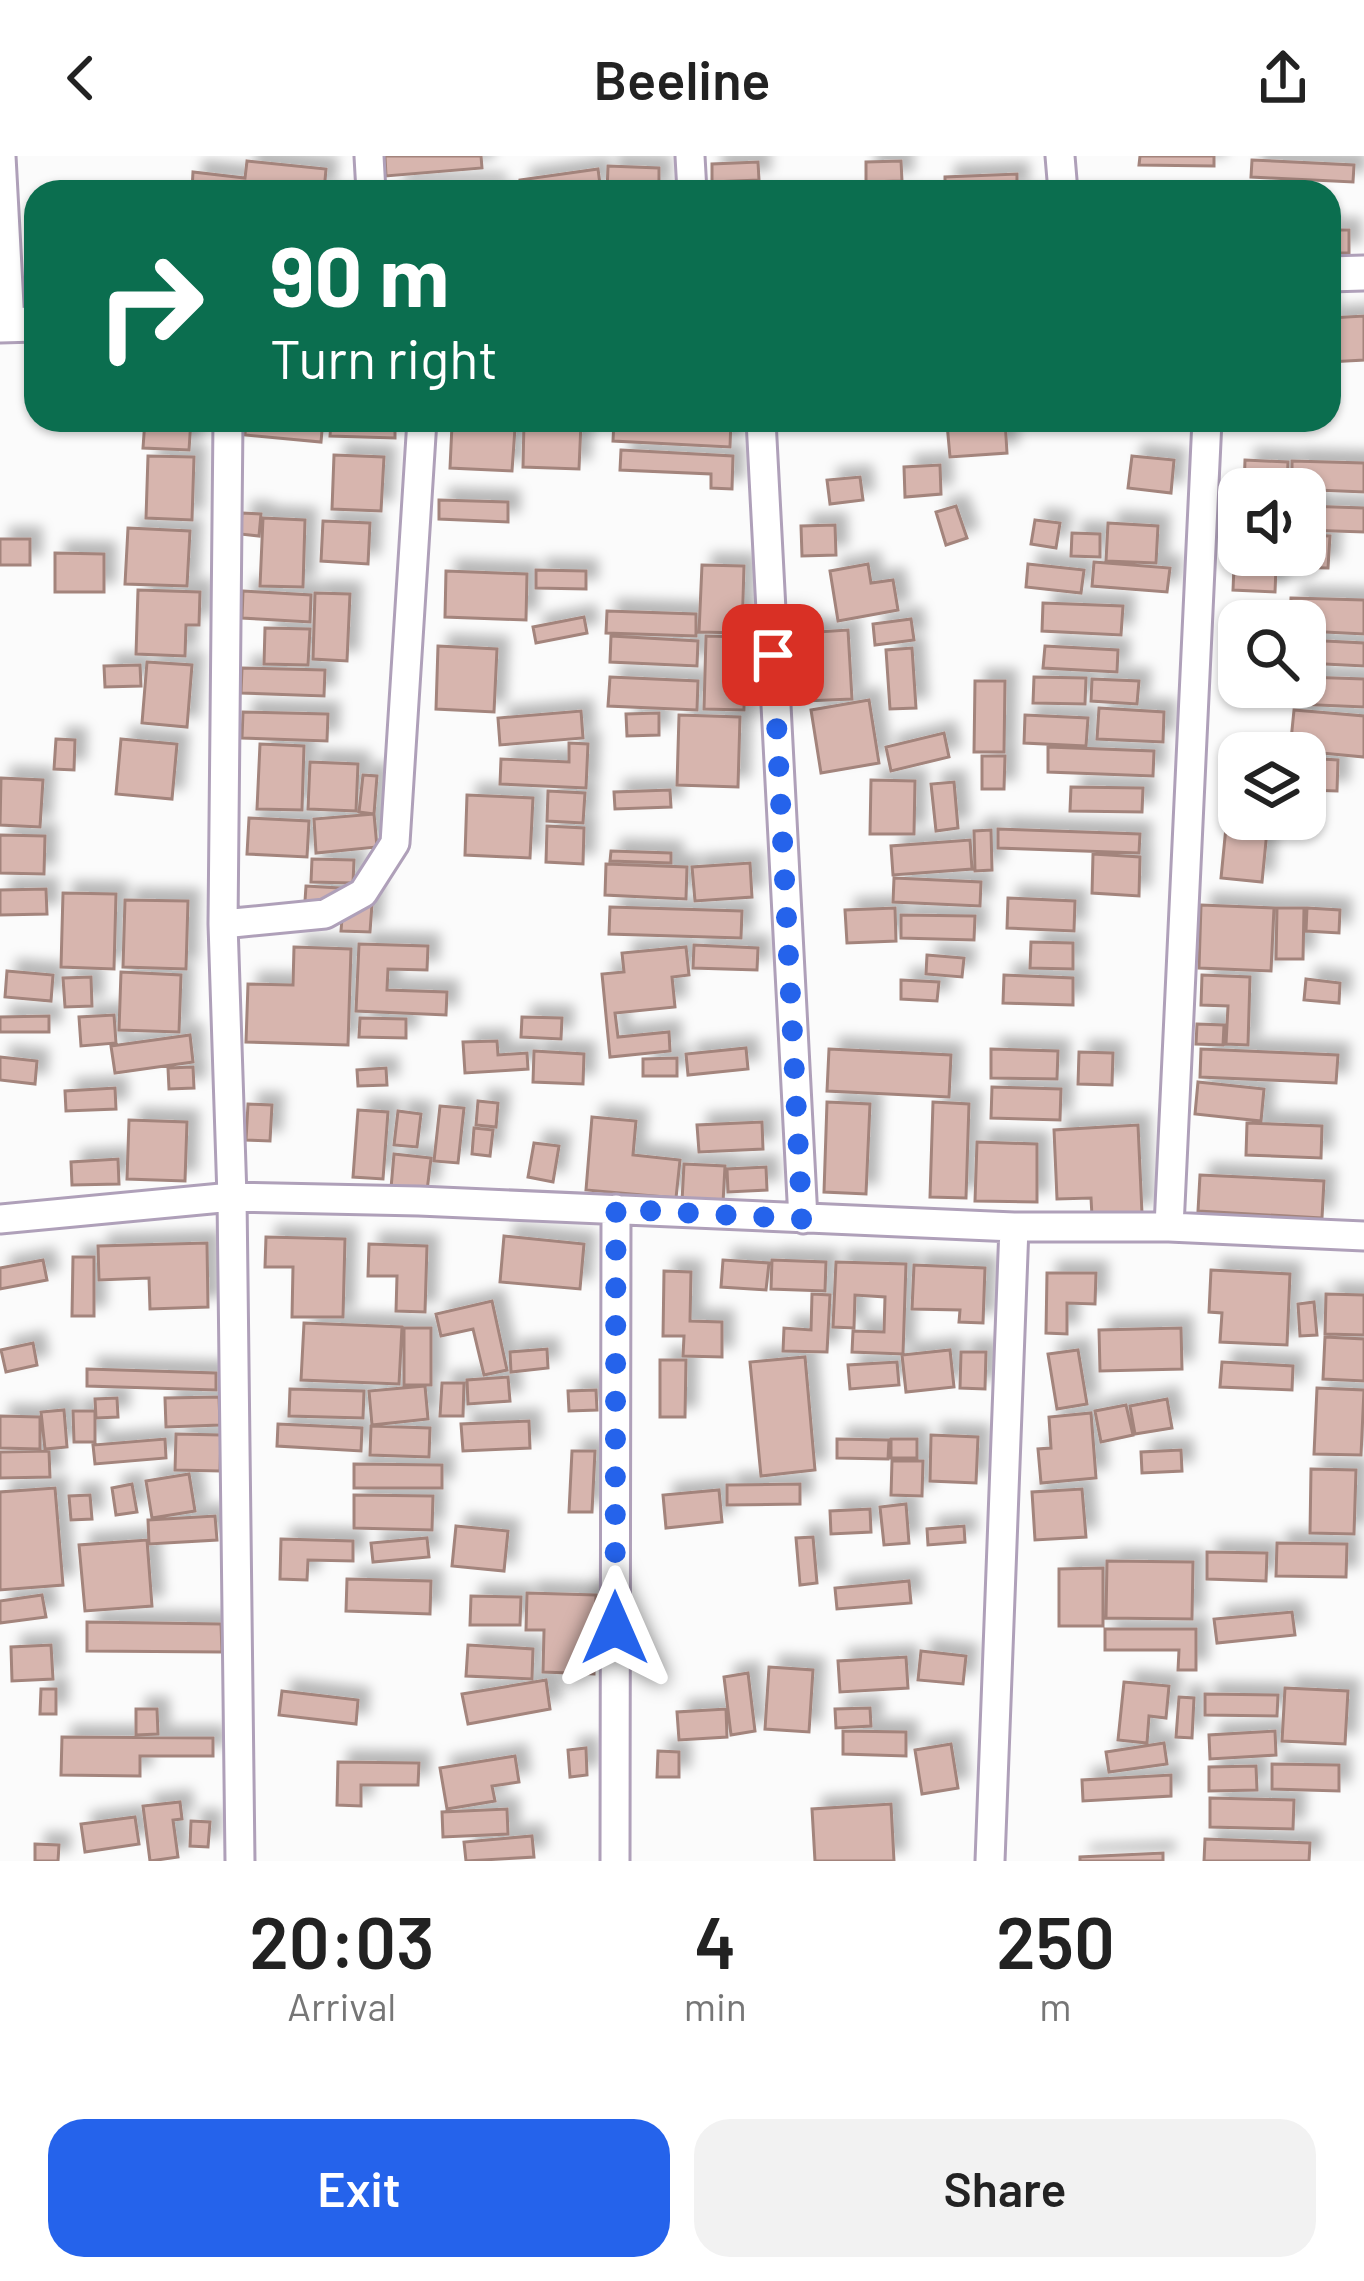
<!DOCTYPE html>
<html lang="en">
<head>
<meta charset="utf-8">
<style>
	body { margin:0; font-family:Barlow,sans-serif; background:#f2f2f2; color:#222; height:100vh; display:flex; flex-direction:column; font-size:45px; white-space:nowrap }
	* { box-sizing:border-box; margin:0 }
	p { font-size:39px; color:#767676 }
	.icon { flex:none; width:66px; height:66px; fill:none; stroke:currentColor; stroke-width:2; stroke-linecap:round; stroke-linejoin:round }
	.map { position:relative; height:1705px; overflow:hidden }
	.drawer { display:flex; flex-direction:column; background:#fff; flex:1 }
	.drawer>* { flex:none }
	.top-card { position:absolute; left:24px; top:24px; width:1317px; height:252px; border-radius:36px; box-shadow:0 3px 9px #0004; background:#0b6e4f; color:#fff; overflow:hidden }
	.tools { position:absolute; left:1218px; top:312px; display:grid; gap:24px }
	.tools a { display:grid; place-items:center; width:108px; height:108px; border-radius:24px; background:#fff; box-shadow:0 3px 9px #0004; font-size:60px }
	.pin { position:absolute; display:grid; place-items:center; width:102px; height:102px; color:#fff; margin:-51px; border-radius:24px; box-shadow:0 6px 18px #0006 }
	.me { position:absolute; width:132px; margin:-66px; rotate:0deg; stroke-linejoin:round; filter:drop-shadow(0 0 9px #0008) }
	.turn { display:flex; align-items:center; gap:42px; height:252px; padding:0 48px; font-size:54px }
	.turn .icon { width:156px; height:156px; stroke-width:2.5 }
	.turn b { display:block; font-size:84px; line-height:102px }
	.eta { display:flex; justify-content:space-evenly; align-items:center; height:204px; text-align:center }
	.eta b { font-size:72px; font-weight:600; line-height:84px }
	.cta { display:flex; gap:24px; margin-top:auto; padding:24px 48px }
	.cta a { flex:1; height:138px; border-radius:36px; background:#2563eb; color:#fff; font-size:48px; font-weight:600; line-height:138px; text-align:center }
	.cta a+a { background:#f2f2f2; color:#222 }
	header { display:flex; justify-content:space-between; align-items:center; height:156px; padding:0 48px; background:#fff; font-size:54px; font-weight:600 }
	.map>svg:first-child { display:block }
	.building { fill:#d7b5ae; stroke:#a3847c; stroke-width:3; filter:url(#shadow) }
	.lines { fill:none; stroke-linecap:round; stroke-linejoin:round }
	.minor-casing { stroke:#afa0b9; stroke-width:33 }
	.tertiary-casing { stroke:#afa0b9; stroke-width:39 }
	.minor { stroke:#fff; stroke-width:27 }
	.tertiary { stroke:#fff; stroke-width:33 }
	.route { stroke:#2563eb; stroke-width:21; stroke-dasharray:0 37.8 }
</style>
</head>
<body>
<header><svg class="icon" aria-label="back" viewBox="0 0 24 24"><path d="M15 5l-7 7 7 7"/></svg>Beeline<svg class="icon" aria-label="share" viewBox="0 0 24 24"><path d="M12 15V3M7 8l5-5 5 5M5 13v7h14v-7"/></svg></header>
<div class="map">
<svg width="1364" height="1705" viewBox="0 0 1364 1705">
	<defs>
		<filter id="shadow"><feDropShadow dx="11" dy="-11" stdDeviation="6" flood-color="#0004"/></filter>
	</defs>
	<rect width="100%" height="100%" fill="#fbfbfb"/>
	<!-- building -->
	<path class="building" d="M385,0H481L482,12L386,20Z
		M1140,0H1214V10L1139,9Z
		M1252,4L1354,9L1353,26L1251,21Z
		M247,5L326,13L324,36L192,34L193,16L245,22Z
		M901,5L902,25L866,26V6Z
		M758,6L759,24L712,26V8Z
		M608,10L659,12V36H607Z
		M598,13L601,36H521L520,24Z
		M1017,18V36H945V21Z
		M395,27L494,29V36H395Z
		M1329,74H1349V97H1329Z
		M1364,160V204L1329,206V162Z
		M145,264H191L189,294L143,292Z
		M246,264H323L321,286L245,279Z
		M331,264H395V282L330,280Z
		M614,264H731L730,291L613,285Z
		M1005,264L1007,297L950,301L947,268Z
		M524,265L581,267L579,313L523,311Z
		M452,269L515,272L512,315L450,312Z
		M621,294L733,300L732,333L711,332V318L620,314Z
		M334,299L384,301L381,355L332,353Z
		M148,300L194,301L192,364L146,362Z
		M1132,300L1174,304L1171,337L1128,332Z
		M1245,304L1288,306L1287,333H1244Z
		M1292,305L1364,307V336L1292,333Z
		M940,309L941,338L905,341L904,311Z
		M860,321L863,344L830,348L827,324Z
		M439,344L508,346V366L439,363Z
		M956,350L967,382L946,389L936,356Z
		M1305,350L1364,352V376L1305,374Z
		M242,357L261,358L259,380L240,378Z
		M263,362L305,364L303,431L260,430Z
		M1035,364L1060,367L1056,392L1031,388Z
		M323,365L370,367L368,408L321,405Z
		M1108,367L1158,370L1156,407L1106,405Z
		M835,369L836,399L802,400L801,370Z
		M128,372L190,375L187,430L125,428Z
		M1072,377L1100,378V401L1071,400Z
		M1305,379L1330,380L1328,412L1273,411V399H1305Z
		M0,383H30V409H0Z
		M55,397L104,398V436H55Z
		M1094,406L1170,412L1167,436L1092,430Z
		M868,408L871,427L893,424L898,454L838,465L830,415Z
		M1028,408L1084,414L1081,437L1026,431Z
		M702,409L744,410L742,477L699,476Z
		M1234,410L1276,412L1275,436L1233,434Z
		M536,414L586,415V433L536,432Z
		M446,415L527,418L526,464L445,461Z
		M138,434L200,436L199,469H186L185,500L136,498Z
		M243,435L311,439L310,466L242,462Z
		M315,437L350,438L347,505L313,503Z
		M1291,442L1364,444V478L1305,475V465H1290Z
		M1043,447L1123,450L1121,479L1042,475Z
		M607,455L696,458V480L606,477Z
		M584,461L587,477L536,487L533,471Z
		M911,463L914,484L875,489L873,468Z
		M265,472L310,473L308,509L264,508Z
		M848,474L852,543L805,545L802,477Z
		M611,480L698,485L697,510L610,506Z
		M706,480L745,481L744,554L704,553Z
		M1306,484L1364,487V510L1305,507Z
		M438,490L497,493L494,556L436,553Z
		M1045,490L1118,494L1117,516L1043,512Z
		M912,492L916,552L890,553L886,494Z
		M147,506L192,509L187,571L142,567Z
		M140,509L141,530L105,531L104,510Z
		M242,512L325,514L324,540L241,537Z
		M610,521L698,525L697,554L608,550Z
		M1034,521L1086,522L1085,548L1033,547Z
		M1305,521L1364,523V551L1295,548V531H1305Z
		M1092,523L1139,525L1137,548L1091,545Z
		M975,525H1005L1004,596H974Z
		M869,544L879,607L821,617L811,554Z
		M1099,552L1164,556L1163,586L1097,583Z
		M1294,554L1364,560V601L1290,594Z
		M581,555L583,582L500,589L498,562Z
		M243,556L328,558L327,585L242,582Z
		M659,557V579L627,580L626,558Z
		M679,559L740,561L738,631L677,629Z
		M1025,559L1088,562L1086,590L1024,587Z
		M944,577L949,601L891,615L886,591Z
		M56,583L75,584L74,614L54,613Z
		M121,583L177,588L172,643L116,638Z
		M569,587L588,588L586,632L500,628L501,603L569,606Z
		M260,588L304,590L302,654L257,653Z
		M1048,591L1154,595L1153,620L1048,616Z
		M982,600H1005L1004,633H982Z
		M1305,602L1338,604L1337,635L1305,634Z
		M310,606L358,608L356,655L308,653Z
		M363,619L377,620L374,658L359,656Z
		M1,622L43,624L40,671L0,669Z
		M871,624L915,625L914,678H870Z
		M954,626L958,672L936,675L931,628Z
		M1071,631L1143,632L1142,656L1070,655Z
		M670,634L671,651L615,653L614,636Z
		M548,635L585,637L583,667L547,665Z
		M467,639L533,642L530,702L465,699Z
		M374,658L377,691L316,697L314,663Z
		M249,662L309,665L307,701L247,698Z
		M547,670L584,672L583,708L546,706Z
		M1226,671L1267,675L1262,726L1221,722Z
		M998,673L1140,678L1139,697L998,692Z
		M991,674L992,714L975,715L974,675Z
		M0,679L45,680L44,718L0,717Z
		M970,684L972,713L893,719L891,690Z
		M611,695L671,697V707L610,705Z
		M1093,698L1140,701L1139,740L1092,737Z
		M312,703L354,704L353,727L311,726Z
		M750,707L752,741L695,745L692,711Z
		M606,708L687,711L686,743L605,739Z
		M894,722L981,726L980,750L893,746Z
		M306,730L373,734L370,776L341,775L342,762L304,760Z
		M46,733L47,758L0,759V734Z
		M63,737L116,738L114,813L61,811Z
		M1008,742L1075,745L1074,775L1007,772Z
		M125,744L188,745L186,813L123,811Z
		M1201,749L1274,752L1271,815L1199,812Z
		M610,751L742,755L741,782L609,778Z
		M895,752L896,785L847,787L845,754Z
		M1277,752H1304L1303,803H1276Z
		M1307,752L1340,754L1339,777L1306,775Z
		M901,759L975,760L974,784L901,782Z
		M1031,786L1073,787V813L1030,812Z
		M359,788L428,790L427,814L388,813L387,834L447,836L446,859L356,855Z
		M694,789L758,792L757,814L693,812Z
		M294,791L351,793L348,889L246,886L248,828L293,829Z
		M686,791L689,819L672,821L675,851L615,857L618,881L669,876L670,895L610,901L602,818L624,816L622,797Z
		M927,799L964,802L962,821L926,818Z
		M7,815L53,819L51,845L5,841Z
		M121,816L181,819L179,876L119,874Z
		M1004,819L1073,822V849L1003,847Z
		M1202,819L1250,821L1248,889L1226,888L1228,850L1201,849Z
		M91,821L92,850L65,851L63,822Z
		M1306,823L1340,827L1339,847L1304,844Z
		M901,824L939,826L937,845L901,843Z
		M114,859L116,887L81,890L79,861Z
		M49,860V876H0V861Z
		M522,861L562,862L561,883L521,881Z
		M360,862L406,863V882L359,881Z
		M1197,868L1224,869L1223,889L1196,888Z
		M190,879L193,906L115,917L111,890Z
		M497,885L498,899L527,897L528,913L465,917L463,886Z
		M746,892L748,913L688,919L686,898Z
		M829,893L951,899L949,941L827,935Z
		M991,893L1058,895L1057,923L991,922Z
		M1201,893L1338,899L1336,927L1200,921Z
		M534,895L584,898L583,928L533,926Z
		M1079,896L1113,897L1112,929L1078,928Z
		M0,901L37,905L35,928L0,924Z
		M677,902V920H643V903Z
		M193,911L194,932L169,933L168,912Z
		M386,912L387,929L358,930L357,914Z
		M1198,926L1264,933L1261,965L1195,958Z
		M992,931L1061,933L1060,964L991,962Z
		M115,932L116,953L66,955L65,935Z
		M478,945L498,947L496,971L476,969Z
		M827,946L870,948L866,1038L824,1036Z
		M933,946L969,948L966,1042L930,1041Z
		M248,948L272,949L270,985L246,984Z
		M440,950L464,952L458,1007L434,1005Z
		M358,954L388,956L383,1023L353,1021Z
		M398,955L421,958L417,991L394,989Z
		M592,961L636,965L633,999L680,1004L676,1042L586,1034Z
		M129,964L187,966L185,1025L127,1023Z
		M762,966L763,993L699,996L697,969Z
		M1247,967L1322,970L1321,1002L1246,999Z
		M1138,969L1142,1057L1092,1060L1091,1042L1057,1043L1054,974Z
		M474,972L493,974L490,1000L472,998Z
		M977,986L1037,988V1046L975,1045Z
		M534,987L559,990L553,1026L528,1021Z
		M394,998L431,1002L427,1035L391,1032Z
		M118,1003L119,1028L72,1029L71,1006Z
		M684,1008L725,1010L723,1047L682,1045Z
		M766,1011L767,1034L728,1036L727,1013Z
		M1200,1019L1324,1025L1322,1062L1198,1055Z
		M504,1080L584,1088L580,1133L500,1126Z
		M266,1081L345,1083L343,1161H292L293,1111H265Z
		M207,1087L208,1151L150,1153L149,1122L99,1124L98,1090Z
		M369,1088L427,1090L425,1156L396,1155L397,1120H368Z
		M73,1101H94V1160H72Z
		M43,1104L47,1124L0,1133V1112Z
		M723,1104L769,1107L766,1134L721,1131Z
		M772,1104L826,1106L825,1135L771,1133Z
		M836,1106L906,1108L903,1198L852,1196L853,1175L884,1176L885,1141L855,1139L854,1172L833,1171Z
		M914,1109L985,1112L983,1167L959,1166L960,1154L912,1153Z
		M1211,1114L1290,1118L1287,1189L1220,1186L1222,1157L1209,1156Z
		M664,1115L691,1116L690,1165L722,1166V1201L683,1200L684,1180H663Z
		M1047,1117H1096L1095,1148L1067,1147V1178L1046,1177Z
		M812,1138L830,1139L827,1196L783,1195L784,1172L811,1174Z
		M1326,1138L1364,1139V1179L1325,1178Z
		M492,1145L507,1214L484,1219L473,1173L441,1180L436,1158Z
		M1314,1146L1317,1179L1300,1180L1298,1148Z
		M304,1167L402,1171L399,1228L301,1224Z
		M404,1172H431V1229H404Z
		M1181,1172L1182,1213L1100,1215L1099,1174Z
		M1325,1181L1364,1183V1225L1323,1223Z
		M33,1187L37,1209L6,1216L1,1194Z
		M547,1193L548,1212L511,1216L510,1196Z
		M950,1194L954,1231L906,1236L902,1199Z
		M1078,1194L1087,1248L1057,1253L1048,1198Z
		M961,1196H986L985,1233L960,1232Z
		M805,1201L815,1314L761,1320L750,1206Z
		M660,1204H686L685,1261H660Z
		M897,1206L899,1229L850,1233L848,1209Z
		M1222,1206L1293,1210L1292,1234L1220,1231Z
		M87,1213L216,1217V1234L87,1230Z
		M508,1221L510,1245L468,1248L467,1224Z
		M442,1227H464L463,1260H440Z
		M425,1230L428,1263L372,1269L369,1235Z
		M1317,1232L1364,1234L1361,1299L1314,1298Z
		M290,1233L364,1235L363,1262L289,1260Z
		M596,1234L597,1254L569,1255L568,1235Z
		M219,1241L220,1269L166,1271L165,1242Z
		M117,1242L118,1261L96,1262L95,1243Z
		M1167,1243L1172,1272L1135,1278L1130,1250Z
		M1126,1249L1133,1279L1101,1286L1095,1255Z
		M64,1254L67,1291L45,1293L41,1256Z
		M73,1255H95V1286H74Z
		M1091,1257L1096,1322L1041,1327L1038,1293L1051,1292L1049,1261Z
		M0,1260L40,1261V1293L0,1292Z
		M529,1265L530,1292L463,1295L461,1268Z
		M278,1268L362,1272L361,1295L277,1290Z
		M371,1270L430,1272L429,1301L370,1299Z
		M176,1278L221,1279L220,1315L175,1314Z
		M931,1279L978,1281L976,1327L930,1325Z
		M165,1283L166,1302L95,1308L93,1289Z
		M837,1283L889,1284L888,1303L837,1302Z
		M891,1283H917V1302H891Z
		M1181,1294L1182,1315L1142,1317L1141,1296Z
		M49,1295L50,1321L0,1322V1296Z
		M572,1295H595L592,1356H569Z
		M892,1305H923L922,1340L891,1339Z
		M354,1308L442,1309V1332H354Z
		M1311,1313L1356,1314L1354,1378L1310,1377Z
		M189,1318L195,1355L152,1362L146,1325Z
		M132,1328L137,1356L116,1359L112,1332Z
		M800,1328V1348L727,1349V1329Z
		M55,1332L63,1429L0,1434V1336Z
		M1082,1333L1086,1381L1035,1384L1032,1336Z
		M719,1334L722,1366L666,1372L663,1339Z
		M90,1339L92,1363L71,1364L69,1340Z
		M354,1339L433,1340L432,1374L354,1372Z
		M906,1348L909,1387L884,1389L880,1351Z
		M870,1353L871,1376L831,1378L830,1355Z
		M215,1360L217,1384L149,1388L148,1364Z
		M456,1370L508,1375L504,1415L452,1410Z
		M964,1370L965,1386L928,1389L927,1373Z
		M813,1381L817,1427L800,1429L796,1382Z
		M427,1382L429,1401L373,1406L371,1387Z
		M281,1383L353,1385V1405L308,1404L307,1424L280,1423Z
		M147,1384L152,1450L85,1455L79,1389Z
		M1277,1387L1347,1388L1346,1421L1276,1420Z
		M1207,1396L1267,1397L1266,1425L1207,1423Z
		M1107,1405L1193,1406L1192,1463L1106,1462Z
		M1103,1412V1470H1059V1413Z
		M347,1423L431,1425L430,1458L346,1455Z
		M909,1425L911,1447L837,1453L835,1432Z
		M527,1437L596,1439L594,1518L543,1516L544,1474H526Z
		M42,1439L46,1461L0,1467V1445Z
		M471,1440L521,1441L520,1469H470Z
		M1292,1456L1295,1479L1217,1487L1214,1463Z
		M87,1466L221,1468L222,1496L87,1495Z
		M1105,1473H1196V1514H1178L1179,1494H1105Z
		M51,1489L53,1523L12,1525L11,1491Z
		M468,1489L533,1493L532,1523L466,1520Z
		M921,1495L966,1500L963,1528L918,1524Z
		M906,1501L908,1532L840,1536L838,1505Z
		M769,1511L813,1514L809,1576L765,1573Z
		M748,1517L755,1575L731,1579L724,1521Z
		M546,1524L550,1553L468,1568L462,1538Z
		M1124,1526L1169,1530L1166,1562L1149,1560L1147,1587L1118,1584Z
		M1285,1532L1348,1535L1345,1588L1282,1585Z
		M41,1533H56V1558H40Z
		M282,1535L358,1544L356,1568L279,1559Z
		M1205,1538L1278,1539L1277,1560L1205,1559Z
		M1179,1541L1194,1542L1192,1582L1176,1581Z
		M870,1552L871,1570L836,1572L835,1553Z
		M136,1553H157L158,1578L136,1579Z
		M726,1553L727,1581L679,1584L677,1556Z
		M843,1575L906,1576V1600L843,1598Z
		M1275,1575L1276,1599L1210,1603L1209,1579Z
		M62,1581L213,1582V1600H140V1620L61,1619Z
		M1164,1587L1167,1608L1109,1616L1106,1596Z
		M951,1588L958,1632L922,1638L915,1594Z
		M586,1592L587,1619L570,1621L568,1594Z
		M658,1595L679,1596V1621H657Z
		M515,1600L519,1626L492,1630L495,1645L447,1653L440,1612Z
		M338,1606L419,1607L418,1629H361V1650L337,1649Z
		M1272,1608L1339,1609V1635L1272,1633Z
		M1256,1610L1257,1634L1209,1635V1611Z
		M1171,1619V1640L1083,1645L1082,1624Z
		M1210,1642L1294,1644L1293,1673L1210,1671Z
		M180,1646L182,1663L173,1664L178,1701L150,1705L143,1650Z
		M891,1648L894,1705H815L812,1653Z
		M507,1653L508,1678L443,1681L442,1656Z
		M135,1661L139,1688L85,1696L81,1668Z
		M191,1665L210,1666L208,1691L190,1690Z
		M532,1680L534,1701L466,1705L464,1686Z
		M1205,1683L1310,1687L1309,1705H1204Z
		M35,1688L59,1689L58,1705H35Z
		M1163,1697V1705H1080V1701Z"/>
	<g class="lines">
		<defs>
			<path id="minor" d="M1,0L10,168
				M369,0L371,36
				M690,0L692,36
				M1060,0L1063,36
				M228,264L223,768L232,1041L240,1705
				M761,264L803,1063
				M223,768L325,758L363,737L395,687L422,264
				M0,1063L232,1041L419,1045L1014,1071H1169L1364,1080
				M1169,1071L1207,264
				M615,1705L616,1053
				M990,1705L1014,1071"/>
			<path id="tertiary" d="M1329,118L1364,117
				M0,169L36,168"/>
		</defs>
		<!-- minor casing -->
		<use href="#minor" class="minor-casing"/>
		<!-- tertiary casing -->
		<use href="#tertiary" class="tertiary-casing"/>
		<!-- minor -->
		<use href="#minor" class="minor"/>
		<!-- tertiary -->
		<use href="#tertiary" class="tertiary"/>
	</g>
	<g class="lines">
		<!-- route -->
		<path class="route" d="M615,1472L616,1053L802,1063L773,499"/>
	</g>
</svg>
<div class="tools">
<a><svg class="icon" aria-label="sound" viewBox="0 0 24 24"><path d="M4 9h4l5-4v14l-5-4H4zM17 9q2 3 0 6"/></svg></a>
<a><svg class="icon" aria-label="search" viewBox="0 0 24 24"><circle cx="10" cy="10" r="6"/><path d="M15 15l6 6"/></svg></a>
<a><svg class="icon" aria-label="layers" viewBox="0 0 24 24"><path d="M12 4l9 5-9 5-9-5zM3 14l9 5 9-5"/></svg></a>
</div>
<div class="pin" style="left:773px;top:499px;background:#d93025"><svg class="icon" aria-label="arrive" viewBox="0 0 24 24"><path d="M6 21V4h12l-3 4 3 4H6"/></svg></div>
<svg class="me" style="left:615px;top:1472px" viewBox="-20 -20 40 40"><path d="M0-17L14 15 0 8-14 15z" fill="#2563eb" stroke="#fff" stroke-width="4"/></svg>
<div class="top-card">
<div class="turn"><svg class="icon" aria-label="right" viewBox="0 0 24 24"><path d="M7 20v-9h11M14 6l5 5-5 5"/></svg><div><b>90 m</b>Turn right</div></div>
</div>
</div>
<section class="drawer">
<div class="eta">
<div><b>20:03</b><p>Arrival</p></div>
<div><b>4</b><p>min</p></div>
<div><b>250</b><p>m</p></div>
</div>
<div class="cta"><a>Exit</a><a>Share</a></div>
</section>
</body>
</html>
